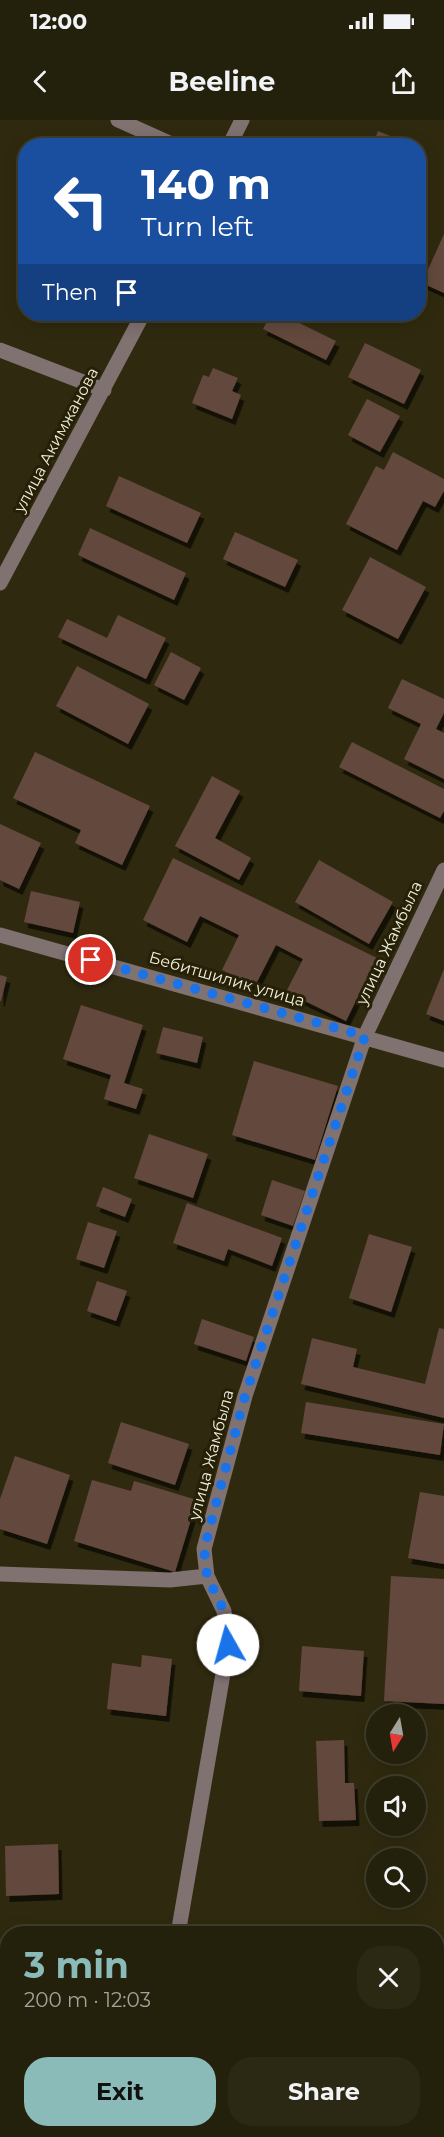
<!DOCTYPE html>
<html lang="en">
<head>
<meta charset="utf-8">
<style>
	body { margin:0; font-family:Montserrat,sans-serif; background:#2b2814; color:#f1f3f6; height:100vh; display:flex; flex-direction:column; font-size:22px; white-space:nowrap }
	* { box-sizing:border-box; margin:0 }
	p { font-size:20px; color:#a3a39d }
	.icon { flex:none; width:33px; height:33px; fill:none; stroke:currentColor; stroke-width:2; stroke-linecap:round; stroke-linejoin:round }
	.map { position:relative; flex:1; overflow:hidden }
	.drawer { position:absolute; left:0px; top:1806px; width:444px; height:212px; display:flex; flex-direction:column; background:#23200b; border-radius:24px 24px 0 0; box-shadow:0 3px 15px #0003,0 0 0 2px #403e2c }
	.drawer>* { flex:none }
	.hud { position:absolute; left:18px; top:18px; width:408px; height:183px; border-radius:24px; box-shadow:0 3px 15px #0003,0 0 0 2px #403e2c; background:#1a4fa0; color:#fff; overflow:hidden }
	.needle { width:39px; rotate:191deg }
	.controls { position:absolute; left:366px; top:1584px; display:grid; gap:12px }
	.controls a { display:grid; place-items:center; width:60px; height:60px; border-radius:50%; background:#23200b; box-shadow:0 3px 15px #0003,0 0 0 2px #403e2c; font-size:30px }
	.pin { position:absolute; display:grid; place-items:center; width:51px; height:51px; color:#fff; margin:-26px; border:3px solid #fff; border-radius:50%; box-shadow:0 2px 6px #0007 }
	.me { position:absolute; width:66px; margin:-33px; rotate:353deg; stroke-linejoin:round; filter:drop-shadow(0 0 4px #0008) }
	.turn { display:flex; align-items:center; gap:21px; height:126px; padding:0 24px; font-size:27px }
	.turn .icon { width:78px; height:78px; stroke-width:2.5 }
	.turn b { display:block; font-size:42px; line-height:51px }
	.then { display:flex; align-items:center; height:57px; padding:0 24px; background:#0003; gap:12px; font-size:22px }
	.round { display:grid; place-items:center; flex:none; width:63px; height:63px; border-radius:24px; background:#2b2814 }
	.overview { display:flex; align-items:center; justify-content:space-between; height:102px; padding:0 24px }
	h1 { font-size:36px; font-weight:700; line-height:45px; color:#8bbbb9 }
	.action { display:flex; gap:12px; margin-top:auto; padding:12px 24px }
	.action a { flex:1; height:69px; border-radius:24px; background:#8bbbb9; color:#111; font-size:24px; font-weight:700; line-height:69px; text-align:center }
	.action a+a { background:#2b2814; color:#f1f3f6 }
	.status { display:flex; justify-content:space-between; align-items:center; height:42px; padding:0 30px; background:#23200b; direction:ltr }
	.status svg { height:16px; fill:currentColor }
	header { display:flex; justify-content:space-between; align-items:center; height:78px; padding:0 24px; background:#23200b; font-size:27px; font-weight:700 }
	.map>svg:first-child { display:block }
	.building { fill:#64483d; filter:url(#shadow) }
	.lines { fill:none; stroke-linecap:round; stroke-linejoin:round }
	.minor { stroke:#817272; stroke-width:15 }
	.route { stroke:#1a73e8; stroke-width:10; stroke-dasharray:0 18 }
	.labels { text-anchor:middle; dominant-baseline:central; stroke-width:6; stroke-linejoin:round; paint-order:stroke }
	.street-label { font-size:16px; fill:#f2efdf; stroke:#252006 }
</style>
</head>
<body>
<div class="status"><b>12:00</b><svg viewBox="0 0 49 12"><path d="M0 12V9h3v3zM5 12V6h3v6zM10 12V3h3v9zM15 12V0h3v12zM26 1h20v11H26zM47 4h2v5h-2z"/></svg></div>
<header><svg class="icon" aria-label="back" viewBox="0 0 24 24"><path d="M15 5l-7 7 7 7"/></svg>Beeline<svg class="icon" aria-label="share" viewBox="0 0 24 24"><path d="M12 15V3M7 8l5-5 5 5M5 13v7h14v-7"/></svg></header>
<div class="map">
<svg width="444" height="2017" viewBox="0 0 444 2017">
	<defs>
		<filter id="shadow"><feDropShadow dx="3.5" dy="6" stdDeviation="0" flood-color="#0009"/></filter>
	</defs>
	<rect width="100%" height="100%" fill="#2f2a0f"/>
	<!-- building -->
	<path class="building" d="M378,11L412,25V26H372Z
		M103,17L129,25V26H100Z
		M444,114V173L422,163Z
		M271,194H281L336,221L326,240L263,209Z
		M365,223L421,250L404,284L348,257Z
		M213,248L238,258L232,271L241,275L232,299L192,283L203,255L209,257Z
		M367,279L400,296L380,332L348,315Z
		M393,332L444,359V371L435,387L423,381L397,430L346,404L376,346L384,350Z
		M119,356L201,393L187,423L106,386Z
		M90,408L186,453L174,480L78,435Z
		M235,412L298,440L285,467L223,439Z
		M370,437L426,467L398,519L342,490Z
		M118,495L166,518L146,559L58,517L67,499L107,518Z
		M171,532L201,548L184,580L154,565Z
		M77,546L149,584L128,624L56,586Z
		M402,559L444,579V593L436,609L444,613V659L404,639L421,604L388,588Z
		M352,622L444,669V691L440,698L339,647Z
		M35,632L150,686L122,745L75,723L81,710L13,678Z
		M212,656L240,671L215,718L251,738L239,760L175,726Z
		M0,704L41,723L19,769L0,760Z
		M173,738L377,838L346,901L286,872L303,839L276,825L255,866L222,850L239,815L200,796L187,822L143,800Z
		M319,740L393,782L369,824L295,782Z
		M31,771L80,782L73,813L24,802Z
		M444,849V901L426,894Z
		M0,855L7,857L1,881H0Z
		M81,885L143,905L124,963L143,969L136,989L104,979L111,955L63,939Z
		M163,907L203,917L197,943L156,933Z
		M254,941L338,966L315,1040L232,1015Z
		M149,1014L208,1034L193,1078L134,1058Z
		M272,1060L305,1071L293,1106L261,1095Z
		M103,1067L132,1079L125,1097L96,1086Z
		M187,1083L282,1118L272,1146L228,1129L224,1141L173,1123Z
		M88,1102L117,1111L104,1148L76,1139Z
		M369,1114L412,1127L391,1192L349,1178Z
		M97,1161L127,1171L116,1201L87,1191Z
		M202,1199L254,1217L246,1241L194,1224Z
		M439,1208L444,1209V1298L301,1264L312,1218L357,1229L353,1247L425,1264Z
		M306,1282L444,1304L440,1335L301,1313Z
		M121,1302L189,1324L175,1365L108,1343Z
		M15,1336L70,1355L47,1424L0,1409V1379Z
		M92,1360L131,1371L134,1361L197,1380L175,1452L74,1421Z
		M420,1372L444,1376V1444L408,1438Z
		M391,1456L444,1459V1584L384,1581Z
		M302,1526L364,1531L361,1576L299,1571Z
		M142,1535L172,1539L166,1596L107,1589L112,1543L141,1547Z
		M344,1620L345,1663H354L356,1700L319,1701L316,1621Z
		M58,1724L59,1774L6,1776L5,1726Z
		M71,1809H144V1814H72Z
		M0,1878H8V1934H0Z
		M323,2010H356V2017H323Z"/>
	<g class="lines">
		<!-- minor -->
		<path class="minor" d="M118,0L176,26
			M229,26L242,0
			M0,230L104,270
			M0,463L143,194
			M0,815L444,940
			M0,1454L170,1460L207,1456
			M178,1814L228,1525L224,1491L207,1456L204,1429L245,1276L365,916L444,750
			M168,2017L169,2010"/>
	</g>
	<g class="lines">
		<!-- route -->
		<path class="route" d="M91,840L365,916L245,1276L204,1429L207,1456L224,1491L228,1525"/>
	</g>
	<g class="labels">
		<!-- street labels -->
		<g class="street-label">
			<text transform="translate(56 320) rotate(-62)">улица Акимжанова</text>
			<text transform="translate(389 823) rotate(-65)">улица Жамбыла</text>
			<text transform="translate(227 859) rotate(16)">Бебитшилик улица</text>
			<text transform="translate(211 1335) rotate(-75)">улица Жамбыла</text>
		</g>
	</g>
</svg>
<div class="controls">
<a><svg class="needle" viewBox="-14 -14 28 28"><path d="M0-13l5 13h-10z" fill="#e53935"/><path d="M0 13l5-13h-10z" fill="#a3a39d"/></svg></a>
<a><svg class="icon" aria-label="sound" viewBox="0 0 24 24"><path d="M4 9h4l5-4v14l-5-4H4zM17 9q2 3 0 6"/></svg></a>
<a><svg class="icon" aria-label="search" viewBox="0 0 24 24"><circle cx="10" cy="10" r="6"/><path d="M15 15l6 6"/></svg></a>
</div>
<div class="pin" style="left:91px;top:840px;background:#d93025"><svg class="icon" aria-label="arrive" viewBox="0 0 24 24"><path d="M6 21V4h12l-3 4 3 4H6"/></svg></div>
<svg class="me" style="left:228px;top:1525px" viewBox="-20 -20 40 40"><circle r="19" fill="#fff"/><path d="M0-13L10 11 0 6-10 11z" fill="#1a73e8"/></svg>
<div class="hud">
<div class="turn"><svg class="icon" aria-label="left" viewBox="0 0 24 24"><path d="M17 20v-9H6M10 6l-5 5 5 5"/></svg><div><b>140 m</b>Turn left</div></div>
<div class="then">Then<svg class="icon" aria-label="arrive" viewBox="0 0 24 24"><path d="M6 21V4h12l-3 4 3 4H6"/></svg></div>
</div>
<section class="drawer">
<div class="overview"><div><h1>3 min</h1><p>200 m · 12:03</p></div><a class="round"><svg class="icon" aria-label="close" viewBox="0 0 24 24"><path d="M6 6l12 12M18 6L6 18"/></svg></a></div>
<div class="action"><a>Exit</a><a>Share</a></div>
</section>
</div>
</body>
</html>
